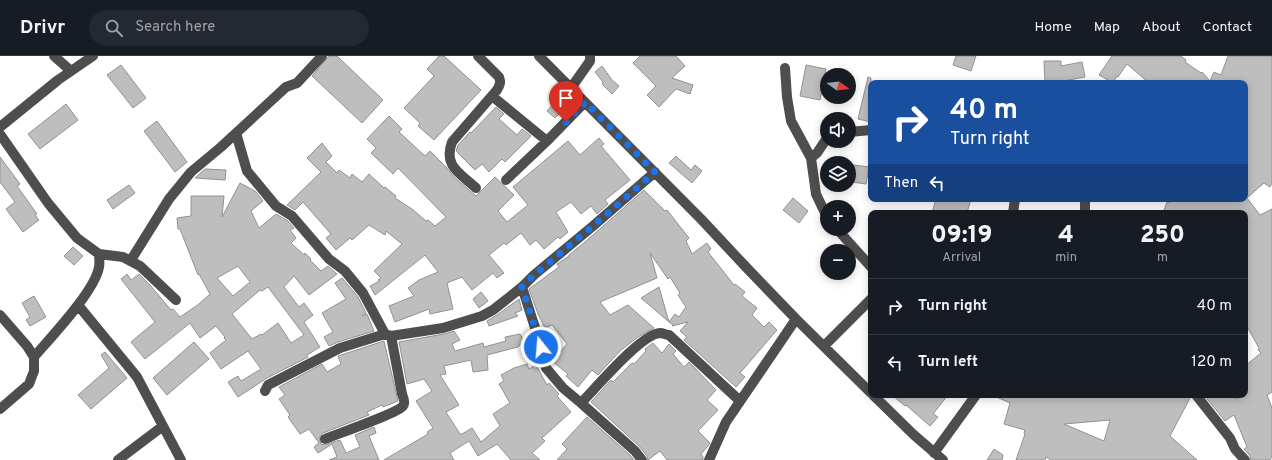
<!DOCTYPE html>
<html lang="en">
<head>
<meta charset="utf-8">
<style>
	body { margin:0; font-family:Overpass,sans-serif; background:#242831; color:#f1f3f6; height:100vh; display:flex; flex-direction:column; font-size:15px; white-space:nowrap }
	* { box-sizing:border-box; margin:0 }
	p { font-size:13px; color:#9ea1a6 }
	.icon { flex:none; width:22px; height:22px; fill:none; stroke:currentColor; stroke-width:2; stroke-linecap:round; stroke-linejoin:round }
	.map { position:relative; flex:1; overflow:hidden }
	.sheet { position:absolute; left:868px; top:154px; width:380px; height:188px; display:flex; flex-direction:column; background:#171b24; border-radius:8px; box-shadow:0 2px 10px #0003 }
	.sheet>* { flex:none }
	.hud { position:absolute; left:868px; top:24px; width:380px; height:122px; border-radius:8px; box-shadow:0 2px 10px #0003; background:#1a4fa0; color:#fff; overflow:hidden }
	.needle { width:26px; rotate:105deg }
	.controls { position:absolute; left:820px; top:12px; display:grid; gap:8px }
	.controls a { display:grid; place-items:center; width:36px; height:36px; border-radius:50%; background:#171b24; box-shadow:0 2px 10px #0003; font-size:20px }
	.pin { position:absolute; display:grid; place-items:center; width:34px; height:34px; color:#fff; margin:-41px -17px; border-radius:50% 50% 50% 0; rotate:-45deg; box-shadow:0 0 4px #0007 }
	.pin .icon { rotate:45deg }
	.me { position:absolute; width:44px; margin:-22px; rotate:343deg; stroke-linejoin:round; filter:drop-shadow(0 0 3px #0008) }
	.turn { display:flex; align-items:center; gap:14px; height:84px; padding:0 16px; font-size:18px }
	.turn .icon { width:52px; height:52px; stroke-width:2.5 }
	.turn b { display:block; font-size:28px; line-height:34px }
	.then { display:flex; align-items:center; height:38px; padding:0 16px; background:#0003; gap:8px; font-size:15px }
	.eta { display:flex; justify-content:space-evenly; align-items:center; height:68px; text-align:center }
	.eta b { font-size:24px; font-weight:800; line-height:28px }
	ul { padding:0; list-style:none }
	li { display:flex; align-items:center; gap:12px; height:56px; padding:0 16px; border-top:1px solid #363941 }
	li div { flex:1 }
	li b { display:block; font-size:15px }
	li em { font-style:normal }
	header { display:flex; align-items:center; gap:24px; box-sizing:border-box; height:56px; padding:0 20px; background:#171b24; border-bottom:1px solid #363941 }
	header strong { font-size:19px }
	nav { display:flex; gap:22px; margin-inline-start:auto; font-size:14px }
	.search { width:280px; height:36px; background:#242831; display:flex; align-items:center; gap:10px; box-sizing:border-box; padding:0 14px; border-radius:22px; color:#9ea1a6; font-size:15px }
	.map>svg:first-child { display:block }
	.building { fill:#bebebe; stroke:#929292; fill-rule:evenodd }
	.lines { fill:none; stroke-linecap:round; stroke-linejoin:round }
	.minor { stroke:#4e4e4e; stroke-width:10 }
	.route { stroke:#1a73e8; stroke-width:7; stroke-dasharray:0 12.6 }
</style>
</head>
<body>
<header>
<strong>Drivr</strong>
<div class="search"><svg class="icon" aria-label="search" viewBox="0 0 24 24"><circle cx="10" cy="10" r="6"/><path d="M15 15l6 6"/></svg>Search here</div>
<nav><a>Home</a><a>Map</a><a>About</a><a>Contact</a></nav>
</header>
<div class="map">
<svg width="1272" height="404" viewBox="0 0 1272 404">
	<rect width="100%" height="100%" fill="#fff"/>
	<!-- building -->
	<path class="building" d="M329,0H337L383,44L362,67L312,20Z
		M439,0H444L481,34L434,84L418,70L420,67L404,52L434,20L427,13Z
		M640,0H676L685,10L672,22L693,29L690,38L676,33L659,51L647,39L656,30L633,7Z
		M956,0H976L971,15L953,9Z
		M1112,0H1181L1186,4L1185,6L1201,17L1202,16L1210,25L1214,16L1221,19L1228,0H1272V127L1270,131L1264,127L1247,142L1260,159L1272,153V336L1267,339L1272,352V401L1270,404H1251L1250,400L1244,393L1247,391L1234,359L1225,365L1204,339H1232L1235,343L1242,339H1245V310L1261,297L1258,294L1259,292L1245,267V157H1163L1167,146L1170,147L1172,143H1196L1202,146L1205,143H1245V27H1149L1127,8L1118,21L1117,20L1113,27L1099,19Z
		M1044,5H1061V10L1082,6L1085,21L1058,26V27H1045Z
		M121,9L146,42L133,52L107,19Z
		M806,9L826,13L820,44L800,40Z
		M602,10L612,24L619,30L612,38L602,28L603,26L595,16Z
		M868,21L871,22V66L858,63Z
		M554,47L562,55L555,62L547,55Z
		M66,48L78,64L40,93L28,78Z
		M496,51L504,58L499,63L517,79L522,73L531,80L505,106L502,103L489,116L482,108L475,114L456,95L458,89L470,76L471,77Z
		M389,60L402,73L399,76L425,100L430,95L446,111L455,122L476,140L495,121L514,139L498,155L507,166L528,149L513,131L568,85L580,99L599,82L604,88L601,90L630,124L605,144L608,148L597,158L591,150L581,158L571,146L556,156L568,176L560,183L558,181L544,193L536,184L530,189L521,177L506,189L504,187L489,199L504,217L497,222L493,217L472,234L462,221L447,227L453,253L430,258L429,253L395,266L389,250L414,240L408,232L419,224L438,216L425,199L375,239L370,230L380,225L378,224L381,222L374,215L402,188L386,175L385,179L369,169L352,184L350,182L336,194L326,182L331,178L303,146L295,154L287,149L321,116L307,102L322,87L332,100L326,106L337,117L339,114L350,122L352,118L362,126L369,118L384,132L385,131L396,140L395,142L412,153L426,165L428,164L435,170L446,161L398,112L393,118L371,97L376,92L367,83Z
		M157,65L187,106L175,116L144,75Z
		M676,100L691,114L695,109L702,115L692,127L669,107Z
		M0,101L20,128L17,130L37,158L35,159L39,164L23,176L6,153L15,146L0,126Z
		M854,109L869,111L866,128L852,126Z
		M205,113L226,114L225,124L195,122Z
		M240,127L255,135L263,145L251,155L259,172L276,158L288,165L294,172L290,174L296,182L291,187L304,199L305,197L311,203L310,204L321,215L328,210L337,218L309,239L294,220L284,231L299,251L304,247L313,259L304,266L320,291L307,299L308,301L267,322L238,341L228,326L238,320L241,325L261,313L248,295L221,313L210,297L226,284L224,282L225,281L216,270L200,282L190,267L145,303L131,286L155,266L121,223L127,218L131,224L139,218L150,229L171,254L173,253L180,261L199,248L210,238L199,218L198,219L180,173H178L177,162L191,160V140H224L222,161ZM238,210L250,226L233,240L217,222ZM268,231L304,279L291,287L278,267L262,279L261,278L252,283L232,258L260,234L262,235Z
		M129,129L135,137L113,153L107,144Z
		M644,134L665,155L667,154L689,182L686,185L692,198L707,187L711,193L708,196L734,229L735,228L745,236L742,240L757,252L752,259L764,271L769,266L777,274L740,317L745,321L736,331L684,284L687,281L680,275L688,266L672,270L673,269L669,266L675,258L679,261L686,251L678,239L680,237L670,221L668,223L650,197L657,222L600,246L610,259L628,249L654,272L638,281L620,295L598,319L592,314L578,331L566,320L568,318L552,305L567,288L552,269L545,272L538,258L529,233L559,211L557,208L569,200V199L585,186Z
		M793,142L808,155L799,167L783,154Z
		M936,143H971L967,157H932Z
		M73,191L83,200L74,209L64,200Z
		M342,222L358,241L366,257L362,260L367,258L374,275L338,286L329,290L324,281L333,276L322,257L346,243L335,227Z
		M659,231L669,266L641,242Z
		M481,236L488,245L479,252L473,243Z
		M34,240L46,261L30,270L26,264L30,261L22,247Z
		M519,243L522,254L515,257L518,260L489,270L487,265L497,259Z
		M454,275L460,284L452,288L455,295L483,287L484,291L506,285L505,281L520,278L524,285L518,291L487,299L488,314L473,316L471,304L444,310L446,318L440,319L459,349L446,356L460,378H462L472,372L481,386L500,370L493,358L510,347L499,328L504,325L501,319L514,312L527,308L529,313L536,309L547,329L549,327L559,338L557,340L571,356L542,382L545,385L532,397L540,404H511L497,388L478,400L469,385L450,397L454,404H384L428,378L427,376L433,372L416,345L432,335L424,323L407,328L399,286L444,278Z
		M384,285L398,345L383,351L382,349L367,356L369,359L323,377L319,382L321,388L324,389L340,384L346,397L360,391L355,379L374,371L376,377L369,380L379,404H329L337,401L332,388L318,397L314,391L319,387L309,373L300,378L288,361L290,359L279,343L285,339L279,331L322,308L327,316L341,308L338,300Z
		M194,286L209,303L167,339L153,322Z
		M653,287L662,297L669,288L676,295L673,298L684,311L689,306L716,334L707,344L718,354L698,375L710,387L708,390L701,398L703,401V404H667L660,395L648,404L647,400L639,390L591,346L611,324L613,326L632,307L634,308L646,295L645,293Z
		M105,296L127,322L91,353L78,339L109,312L101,299Z
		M892,339H948L933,358L938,361L930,370L906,349L905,350Z
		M992,339H1190V342L1170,380L1197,404H1051L1046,401L1045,404H1016L1025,378L1024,377L1025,374L1004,368L1010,347ZM1110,364L1104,385L1064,368Z
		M587,361L630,399L634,404H557L567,393L562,388Z
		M994,393L1003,399L1002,404H987Z"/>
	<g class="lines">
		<!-- minor -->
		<path class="minor" d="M54,0L71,15
			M539,0L701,163L745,210L796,263L871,337
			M785,12L787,41L791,65L811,102L816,138L827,161
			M571,32L590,5V0
			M492,40L547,85L585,46
			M0,71L58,24L93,0
			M849,76L871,74
			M236,77L247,115L276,150L292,160L329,203L345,215L363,237L385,278
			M0,78L48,147L77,182L99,198L123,201L140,210L176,244
			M811,102L817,97L827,82
			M506,124L547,85
			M476,132C460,117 443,110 452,86L497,34C500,29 501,26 499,21L478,0
			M1085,143V157
			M1013,157L1015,143
			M837,173L871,211
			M131,204L169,143L191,116L221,91L286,31L297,27L322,0
			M522,231L544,300L546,312L563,332L581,347L635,395L642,404
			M78,249L137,321L181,404
			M0,259L27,290L34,301V315L29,328L0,353
			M824,290L871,243
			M34,301C51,281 95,235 99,211C100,207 99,202 99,198
			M265,335L268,329L340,292L385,278L391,280L443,272L482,260L493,254L522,231L534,219L593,170L655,116
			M873,339L914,379L943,404
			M1196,339L1230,382L1235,393L1245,404
			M581,347C596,332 641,278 660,277C663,277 667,279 669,279L740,345
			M325,383C337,378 398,357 403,350C406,346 403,341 402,338L391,280
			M934,397L976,339
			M118,404L163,370
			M709,404L726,366L796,263"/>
	</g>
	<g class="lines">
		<!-- route -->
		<path class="route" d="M541,291L522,231L534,219L593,170L655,116L585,46L566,66"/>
	</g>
</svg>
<div class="controls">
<a><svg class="needle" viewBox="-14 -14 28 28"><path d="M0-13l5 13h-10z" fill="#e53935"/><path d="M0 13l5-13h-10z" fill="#9ea1a6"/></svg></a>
<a><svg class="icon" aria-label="sound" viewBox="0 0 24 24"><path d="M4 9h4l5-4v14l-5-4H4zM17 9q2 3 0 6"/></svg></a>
<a><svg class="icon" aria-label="layers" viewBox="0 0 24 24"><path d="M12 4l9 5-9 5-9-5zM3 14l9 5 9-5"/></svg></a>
<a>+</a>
<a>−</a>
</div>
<div class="pin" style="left:566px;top:66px;background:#d93025"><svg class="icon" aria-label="arrive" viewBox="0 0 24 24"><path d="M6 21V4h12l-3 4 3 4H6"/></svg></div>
<svg class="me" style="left:541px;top:291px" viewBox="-20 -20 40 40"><circle r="17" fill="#1a73e8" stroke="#fff" stroke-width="3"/><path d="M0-11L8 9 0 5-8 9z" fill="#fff"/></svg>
<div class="hud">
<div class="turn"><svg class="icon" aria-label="right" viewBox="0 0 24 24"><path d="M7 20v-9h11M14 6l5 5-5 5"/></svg><div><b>40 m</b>Turn right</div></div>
<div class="then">Then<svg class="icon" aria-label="left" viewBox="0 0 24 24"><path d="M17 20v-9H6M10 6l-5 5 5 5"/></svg></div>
</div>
<section class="sheet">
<div class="eta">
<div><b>09:19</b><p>Arrival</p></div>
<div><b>4</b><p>min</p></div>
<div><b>250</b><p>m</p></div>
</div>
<ul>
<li><svg class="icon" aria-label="right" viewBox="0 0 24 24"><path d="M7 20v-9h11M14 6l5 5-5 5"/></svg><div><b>Turn right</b></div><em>40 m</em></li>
<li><svg class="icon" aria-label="left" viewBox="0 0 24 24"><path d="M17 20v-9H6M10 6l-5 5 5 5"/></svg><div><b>Turn left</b></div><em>120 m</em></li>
</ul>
</section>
</div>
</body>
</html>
